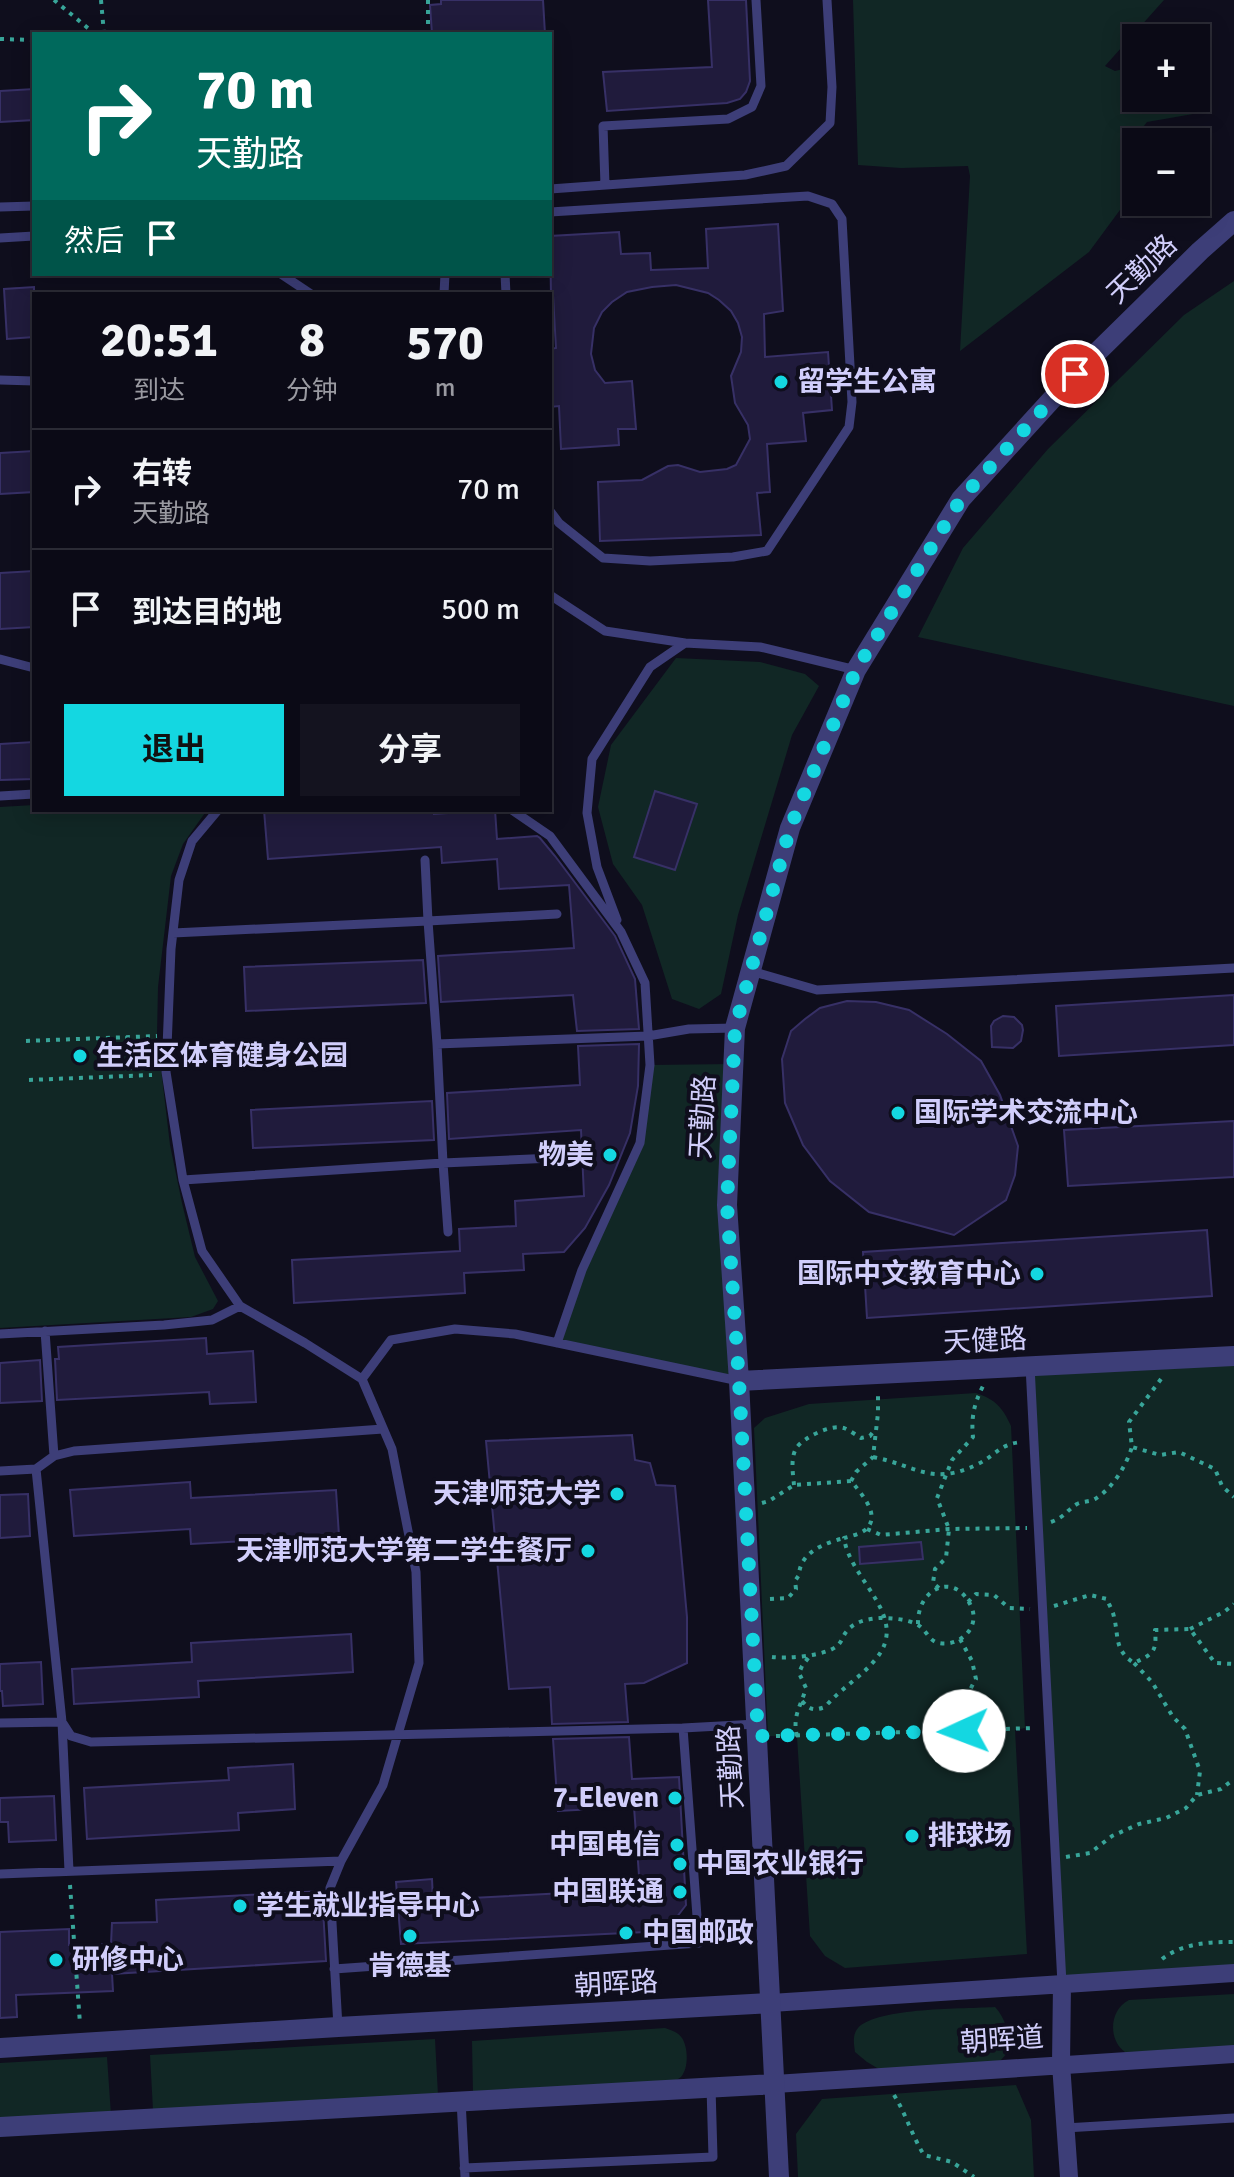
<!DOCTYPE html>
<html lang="zh">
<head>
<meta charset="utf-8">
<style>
	body { margin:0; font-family:Signika,"Noto Sans SC",sans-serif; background:#14131f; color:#f1f3f6; height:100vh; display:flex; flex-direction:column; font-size:30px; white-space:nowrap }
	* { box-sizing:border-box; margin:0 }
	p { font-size:26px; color:#9a9aa1 }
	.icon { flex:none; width:44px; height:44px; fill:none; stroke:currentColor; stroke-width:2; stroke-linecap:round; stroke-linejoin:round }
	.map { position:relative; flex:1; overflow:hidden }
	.drawer { position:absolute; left:32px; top:292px; width:520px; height:520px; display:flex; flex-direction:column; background:#0b0a16; border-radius:0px; box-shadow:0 4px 20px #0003,0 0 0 2px #2b2b35 }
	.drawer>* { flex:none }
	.banner { position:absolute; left:32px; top:32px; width:520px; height:244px; border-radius:0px; box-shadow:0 4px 20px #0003,0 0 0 2px #2b2b35; background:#00695c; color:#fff; overflow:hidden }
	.fabs { position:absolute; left:1122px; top:24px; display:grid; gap:16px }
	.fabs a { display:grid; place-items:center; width:88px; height:88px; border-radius:0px; background:#0b0a16; box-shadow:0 4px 20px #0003,0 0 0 2px #2b2b35; font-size:40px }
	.pin { position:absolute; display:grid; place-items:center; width:68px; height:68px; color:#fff; margin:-34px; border:4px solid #fff; border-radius:50%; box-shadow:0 2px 8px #0007 }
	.me { position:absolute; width:88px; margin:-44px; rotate:268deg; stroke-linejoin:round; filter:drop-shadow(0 0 6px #0008) }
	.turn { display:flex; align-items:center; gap:28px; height:168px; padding:0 32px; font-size:36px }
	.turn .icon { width:104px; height:104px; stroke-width:2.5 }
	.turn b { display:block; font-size:56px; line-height:68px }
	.then { display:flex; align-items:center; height:76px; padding:0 32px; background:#0003; gap:16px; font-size:30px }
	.eta { display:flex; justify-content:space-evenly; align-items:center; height:136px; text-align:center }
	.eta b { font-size:48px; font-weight:700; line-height:56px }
	.button { display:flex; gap:16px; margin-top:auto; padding:16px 32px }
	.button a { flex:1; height:92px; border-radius:0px; background:#14d7e1; color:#111; font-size:32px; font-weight:700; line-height:92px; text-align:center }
	.button a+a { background:#14131f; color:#f1f3f6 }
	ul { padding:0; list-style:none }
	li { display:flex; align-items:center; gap:24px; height:120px; padding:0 32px; border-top:2px solid #2b2b35 }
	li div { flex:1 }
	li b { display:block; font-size:30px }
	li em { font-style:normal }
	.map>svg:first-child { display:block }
	.green { fill:#112725 }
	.building { fill:#201b3c; stroke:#373066; stroke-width:2 }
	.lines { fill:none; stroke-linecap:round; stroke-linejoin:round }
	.path { stroke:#38a599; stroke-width:4; stroke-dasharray:4 6; stroke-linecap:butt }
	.service { stroke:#3d3e78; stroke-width:9 }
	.minor { stroke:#3d3e78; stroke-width:18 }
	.tertiary { stroke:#3d3e78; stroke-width:20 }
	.route { stroke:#14d7e1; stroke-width:14; stroke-dasharray:0 25.2 }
	.poi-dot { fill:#14d7e1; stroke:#0f0e1d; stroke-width:3 }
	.labels { text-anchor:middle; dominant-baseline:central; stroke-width:8; stroke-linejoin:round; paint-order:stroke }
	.street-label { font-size:28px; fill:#d1cefb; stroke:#0f0e1d }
	.poi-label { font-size:28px; font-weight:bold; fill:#d1cefb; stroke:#0f0e1d; text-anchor:start }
</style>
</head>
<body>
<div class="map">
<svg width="1234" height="2177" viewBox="0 0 1234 2177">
	<rect width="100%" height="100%" fill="#0f0e1d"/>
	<!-- green -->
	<path class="green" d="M853,0H1164L1105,66L1115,71L1136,66V98H1196V56L1207,84L1193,114L1147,122L1126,149L1131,195L1089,252L960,351L970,176L968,166L901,168L858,165Z
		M1234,281V706L918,637L963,548L1048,449L1184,315Z
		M676,658L760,662L805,674L819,686L792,735L738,915L721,994L699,1009L672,999L642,905L613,864L598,807L611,745Z
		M34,805V810H207L183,844L171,876L158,987L157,1035L170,1145L182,1203L195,1257L218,1301L213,1309L191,1317L0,1328V807Z
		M733,1064L739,1381L557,1343L582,1270L640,1143L650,1065Z
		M1234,1356V1973L1062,1984L1030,1366Z
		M976,1393C995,1399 1003,1408 1011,1426L1025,1728L1015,1730L1027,1954L845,1968L825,1956L810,1936L797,1737L768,1736L754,1428L765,1418L809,1404Z
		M1234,1994V2050L1125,2052C1108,2040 1109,2010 1129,2000Z
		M995,2007C1005,2017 1013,2040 1006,2054C1005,2056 998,2063 996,2064L884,2072L867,2062L855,2052C854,2044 852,2035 858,2028C877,2007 965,2009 995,2007Z
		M665,2028C671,2030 678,2032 682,2038C688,2047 689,2068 681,2077C678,2079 673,2082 669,2084L473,2093L472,2041Z
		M435,2039L438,2095L153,2110L150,2055Z
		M107,2057L111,2115L0,2120V2063Z
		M1016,2085L1031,2120L1034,2177H798L796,2134L822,2099Z"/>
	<!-- building -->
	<path class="building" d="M441,0H543L545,34H432L430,5L441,4Z
		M708,0H746L750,81L746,92L740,99L727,103L607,111L603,72L712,67Z
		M34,89V120L0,122V91Z
		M778,224L783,311L764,314L765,357L828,352L832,410L803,413L806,441L767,444L770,492L757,493L761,535L600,541L598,482L642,480L668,466L678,465L700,472L727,469L736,465L750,439L748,425L735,403L731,376L741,352L742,337L738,323L731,311L719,300L708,293L676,285L652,287L627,292L612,302L602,312L594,328L591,354L595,370L605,383L632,381L636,429H618L619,445L561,449L559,406L550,407V349L556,348L553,295H551L550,236L619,232L621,254L650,253L651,270L708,268L706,229Z
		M34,287V337L7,339L4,289Z
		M34,451V492L0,494V453Z
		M34,571V627L0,629V573Z
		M34,742V779L0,780V744Z
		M655,791L697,804L675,870L634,857Z
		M264,810H434V814L495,810L497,839L537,836L540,838L555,856L615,936L635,979L639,1029L577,1031L573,995L441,1002L438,956L574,948L569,885L499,889L497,859L442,863L441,847L268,859Z
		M423,960L426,1003L246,1011L244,967Z
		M1234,995V1045L1059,1056L1056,1006Z
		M847,1001L876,1002L909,1010L947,1034L981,1061L1000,1095L1018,1146L1015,1175L1006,1200L954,1235L869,1212L830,1181L803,1145L785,1103L782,1059L791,1031L805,1019L820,1008Z
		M1003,1016L1014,1017L1022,1025L1023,1030L1021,1041L1013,1048L992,1047L991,1026L994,1021Z
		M639,1044L638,1086L630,1133L609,1185L585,1228L564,1252L523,1254L524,1270L464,1273L465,1293L294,1303L292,1260L460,1251L459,1229L516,1226L515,1201L584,1196L581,1130L449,1139L447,1093L580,1085L578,1046Z
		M432,1101L434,1140L253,1148L251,1110Z
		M1234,1121V1177L1068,1186L1064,1130Z
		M1207,1230L1212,1296L867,1318L863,1252Z
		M206,1338L207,1354L253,1351L256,1402L210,1404L209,1392L57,1400L55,1359H59L58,1347Z
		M40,1360L42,1401L0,1403V1363Z
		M632,1435L635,1460L650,1463L656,1485L675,1486L687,1617V1663L644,1683L625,1684L628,1722L552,1724L550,1687L509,1689L486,1441Z
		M190,1482L191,1498L336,1490L339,1536L191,1544L190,1529L74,1536L70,1490Z
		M28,1494L30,1536L0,1538V1495Z
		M921,1542L923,1559L860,1564L859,1547Z
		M351,1634L353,1672L198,1681L199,1697L74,1704L72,1669L192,1662L191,1643Z
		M41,1662L43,1704L3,1706L2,1691H0V1664Z
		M629,1737L632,1779L679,1777L686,1905L666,1931L401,1944L396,1882L432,1879L433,1900L640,1889L634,1807L558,1811L553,1739Z
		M293,1764L295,1809L238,1813L239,1830L87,1839L84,1788L229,1780L228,1768Z
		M54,1796L56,1840L9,1842L8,1822H0V1798Z
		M322,1891L326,1961L112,1974L113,1991L16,1995L17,2017L0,2018V1932L69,1929V1945L111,1944L112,1923L157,1922L156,1900Z"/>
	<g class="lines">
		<!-- path -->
		<path class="path" d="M54,0L95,34
			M101,0L104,34
			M428,0V34
			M0,39L34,40
			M127,1036L131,1077
			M26,1041L157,1036
			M29,1080L152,1075
			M1161,1379L1129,1422L1132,1447L1160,1455L1179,1452L1215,1469L1222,1486L1234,1497
			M873,1457C915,1465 932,1487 978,1464C996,1455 1001,1443 1023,1442
			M794,1485C793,1474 790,1457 797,1447C805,1437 831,1424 844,1428C849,1430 856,1435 861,1438L870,1436L873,1432
			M762,1503L769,1501L794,1485L851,1481
			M1051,1522C1065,1517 1067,1510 1077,1504C1083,1501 1090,1502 1095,1499C1113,1488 1126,1466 1132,1447
			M867,1529L881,1535L949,1529L1027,1528
			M939,1588L933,1583L935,1569L946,1558L949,1529L937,1498L952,1460L973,1437C971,1417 974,1404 983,1386
			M770,1599L788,1598L796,1589L795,1581L799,1575C800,1552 825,1543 844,1538
			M968,1602L976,1594L994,1595L1009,1608L1030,1609
			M1054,1606L1090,1595L1107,1599C1109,1605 1113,1611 1114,1617C1119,1637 1114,1650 1134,1663C1153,1654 1157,1652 1155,1630L1190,1629L1215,1663L1234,1664
			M1190,1629L1224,1612L1234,1604
			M960,1639L972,1661L976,1679C966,1694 964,1712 964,1731
			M772,1657C787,1659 825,1656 837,1646C842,1642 843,1635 847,1631C855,1621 868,1619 880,1618C891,1618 906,1619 916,1624C926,1628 928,1641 939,1643C960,1647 981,1627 971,1606C954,1570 917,1589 918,1624
			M1134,1663L1152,1682L1173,1717L1185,1729L1200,1771L1197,1795
			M802,1701C810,1710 814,1711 825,1707C840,1689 860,1678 875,1660C912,1617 850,1581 844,1538C852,1536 864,1533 868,1527C880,1513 859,1491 851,1481L856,1472L873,1457L878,1413V1392
			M776,1736L1035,1728
			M797,1736C792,1716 801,1706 806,1688L799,1673L802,1666L809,1657
			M1066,1857L1090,1853L1112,1836L1139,1824L1166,1818L1186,1808L1197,1795L1221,1789L1234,1779
			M70,1885L80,2024
			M1162,1959C1183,1943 1208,1942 1234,1942
			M894,2095C906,2114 912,2136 924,2155L952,2162L974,2177"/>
		<!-- service -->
		<path class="service" d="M605,185L603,126L728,119L752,107L761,86L756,0
			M550,189L745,175L786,166L830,123L832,87L827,0
			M0,207L34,206
			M550,212L808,196L832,204L842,219L852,402L849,427L767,551L733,557L650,561L603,558L559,523L550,511
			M0,238L34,236
			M281,274L311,294
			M505,274L506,294
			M444,294L445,274
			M0,380L34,381
			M550,595L605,631L685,643L760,647L856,670
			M0,659L34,668
			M0,796L34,794
			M218,810L192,841L179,880L171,949L166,1072L183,1180L202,1251L240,1306L305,1343L362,1379L392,1449L416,1572L419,1663L383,1785L341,1861L330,1888L338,2027
			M512,810L550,836L621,932L645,983L650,1065L640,1143L582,1270L557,1343
			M425,860L428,921L557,914
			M617,920L597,867L587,813L592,759L650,667L685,643
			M173,933L428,921L437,1044
			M751,971L817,990L1234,968
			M183,1180L443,1163L437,1044L648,1036L689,1029L735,1028
			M448,1232L443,1163L576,1157
			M45,1331L54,1456
			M0,1334L164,1325L212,1320L240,1306
			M1030,1366L1062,1984
			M362,1379L391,1340L455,1329L515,1334L739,1381
			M36,1469L54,1456L74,1451L383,1429
			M0,1471L36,1469L62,1722L71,1736L91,1742L683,1728L757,1724
			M0,1723L62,1722L69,1871
			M0,1874L341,1861
			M334,1969L699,1943L683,1728
			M461,2100L465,2177
			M1065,2128L1234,2118
			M464,2168L713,2157L711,2087"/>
		<!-- minor -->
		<path class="minor" d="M1062,1984L1061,2064L1069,2177
			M771,2003L1234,1973
			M775,2084L1234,2054"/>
		<!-- tertiary -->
		<path class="tertiary" d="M739,1381L1234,1356
			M0,2048L338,2027L771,2003
			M0,2127L775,2084
			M779,2177L739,1381L727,1205L735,1028L790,828L856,670L961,499L1075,374L1200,251L1234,221"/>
	</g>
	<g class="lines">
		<!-- route -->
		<path class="route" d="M964,1731L758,1736L739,1381L727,1205L735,1028L790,828L856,670L961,499L1075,374"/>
	</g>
	<!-- markers -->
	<g class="poi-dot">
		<circle cx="781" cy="382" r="8"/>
		<circle cx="80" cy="1056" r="8"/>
		<circle cx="898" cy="1113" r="8"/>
		<circle cx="610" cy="1155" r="8"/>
		<circle cx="1037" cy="1274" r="8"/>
		<circle cx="617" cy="1494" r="8"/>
		<circle cx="588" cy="1551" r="8"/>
		<circle cx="675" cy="1798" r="8"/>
		<circle cx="912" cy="1836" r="8"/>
		<circle cx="677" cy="1845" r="8"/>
		<circle cx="680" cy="1864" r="8"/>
		<circle cx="680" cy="1892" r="8"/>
		<circle cx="240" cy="1906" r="8"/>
		<circle cx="626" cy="1933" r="8"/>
		<circle cx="410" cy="1936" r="8"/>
		<circle cx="56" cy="1960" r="8"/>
	</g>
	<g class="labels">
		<!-- street labels -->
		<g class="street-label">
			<text transform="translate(1142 269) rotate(-44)">天勤路</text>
			<text transform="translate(703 1117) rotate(-87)">天勤路</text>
			<text transform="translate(985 1341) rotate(-3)">天健路</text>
			<text transform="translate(731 1767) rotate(-93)">天勤路</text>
			<text transform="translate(616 1984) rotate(-3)">朝晖路</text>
			<text transform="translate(1002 2040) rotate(-4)">朝晖道</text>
		</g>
		<!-- poi labels -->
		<g class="poi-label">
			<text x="797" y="382">留学生公寓</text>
			<text x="96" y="1056">生活区体育健身公园</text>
			<text x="914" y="1113">国际学术交流中心</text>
			<text x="594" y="1155" text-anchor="end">物美</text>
			<text x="1021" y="1274" text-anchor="end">国际中文教育中心</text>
			<text x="601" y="1494" text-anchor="end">天津师范大学</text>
			<text x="572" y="1551" text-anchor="end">天津师范大学第二学生餐厅</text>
			<text x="659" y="1798" text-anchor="end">7-Eleven</text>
			<text x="928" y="1836">排球场</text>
			<text x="661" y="1845" text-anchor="end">中国电信</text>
			<text x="696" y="1864">中国农业银行</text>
			<text x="664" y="1892" text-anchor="end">中国联通</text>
			<text x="256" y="1906">学生就业指导中心</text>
			<text x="642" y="1933">中国邮政</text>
			<text x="72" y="1960">研修中心</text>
			<text x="410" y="1966" text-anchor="middle">肯德基</text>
		</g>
	</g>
</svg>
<div class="fabs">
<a>+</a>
<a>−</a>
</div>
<div class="pin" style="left:1075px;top:374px;background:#d93025"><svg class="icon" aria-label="arrive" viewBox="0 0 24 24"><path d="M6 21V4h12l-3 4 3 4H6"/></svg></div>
<svg class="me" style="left:964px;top:1731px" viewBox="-20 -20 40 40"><circle r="19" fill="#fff"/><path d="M0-13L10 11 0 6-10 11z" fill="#14d7e1"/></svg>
<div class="banner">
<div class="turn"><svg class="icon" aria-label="right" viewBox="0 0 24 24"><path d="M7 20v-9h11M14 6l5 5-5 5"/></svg><div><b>70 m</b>天勤路</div></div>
<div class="then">然后<svg class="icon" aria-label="arrive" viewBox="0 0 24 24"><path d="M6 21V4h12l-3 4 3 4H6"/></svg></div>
</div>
<section class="drawer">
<div class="eta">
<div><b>20:51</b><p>到达</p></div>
<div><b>8</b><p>分钟</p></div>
<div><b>570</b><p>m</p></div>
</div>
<ul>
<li><svg class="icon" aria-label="right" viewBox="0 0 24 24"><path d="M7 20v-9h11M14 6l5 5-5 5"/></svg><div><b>右转</b><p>天勤路</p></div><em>70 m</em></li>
<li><svg class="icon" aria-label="arrive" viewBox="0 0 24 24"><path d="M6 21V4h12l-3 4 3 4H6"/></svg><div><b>到达目的地</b></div><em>500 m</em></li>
</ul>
<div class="button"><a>退出</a><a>分享</a></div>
</section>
</div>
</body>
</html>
